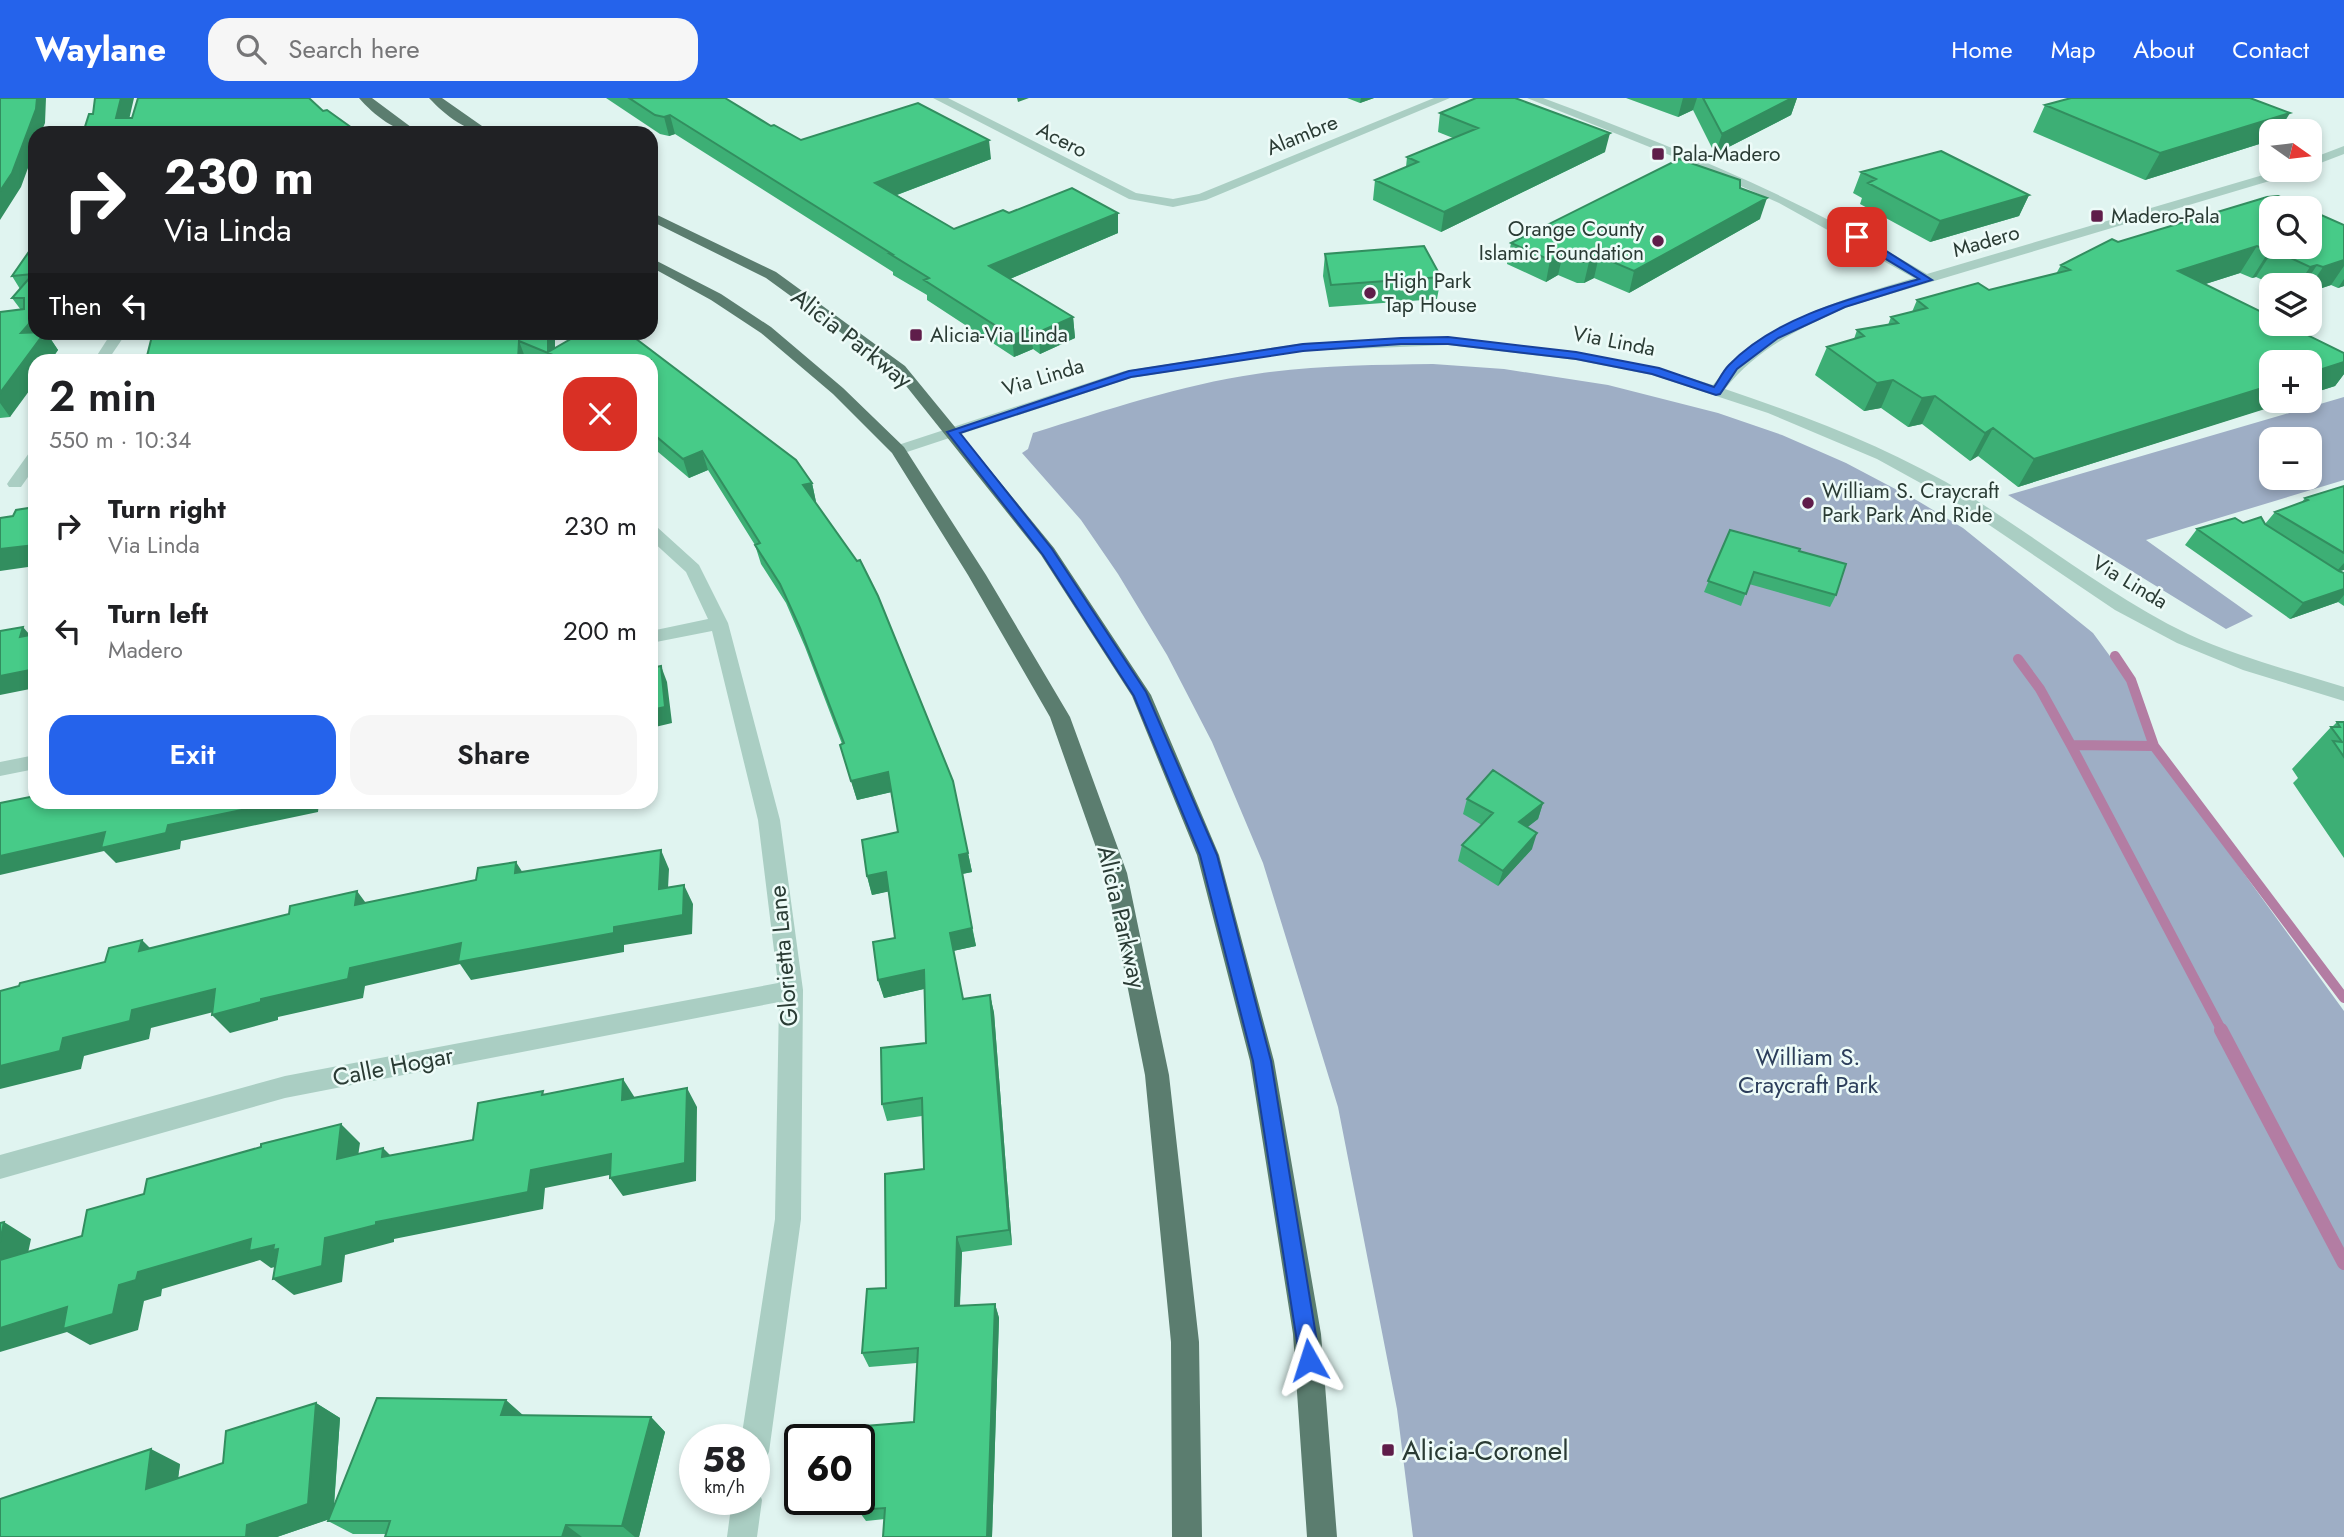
<!DOCTYPE html>
<html lang="en">
<head>
<meta charset="utf-8">
<style>
	body { margin:0; font-family:Jost,sans-serif; background:#f6f6f6; color:#202124; height:100vh; display:flex; flex-direction:column; font-size:26px; white-space:nowrap }
	* { box-sizing:border-box; margin:0 }
	p { font-size:23px; color:#757577 }
	.icon { flex:none; width:38px; height:38px; fill:none; stroke:currentColor; stroke-width:2; stroke-linecap:round; stroke-linejoin:round }
	.map { position:relative; flex:1; overflow:hidden }
	.side { position:absolute; left:28px; top:256px; width:630px; height:455px; display:flex; flex-direction:column; background:#fff; border-radius:21px; box-shadow:0 4px 10px #0003 }
	.side>* { flex:none }
	.guide { position:absolute; left:28px; top:28px; width:630px; height:214px; border-radius:21px; box-shadow:0 4px 10px #0003; background:#202124; color:#fff; overflow:hidden }
	.needle { width:46px; rotate:104deg }
	.controls { position:absolute; left:2259px; top:21px; display:grid; gap:14px }
	.controls a { display:grid; place-items:center; width:63px; height:63px; border-radius:14px; background:#fff; box-shadow:0 4px 10px #0003; font-size:35px }
	.speed { position:absolute; left:679px; top:1326px; display:flex; gap:14px; font-size:35px; font-weight:700; text-align:center }
	.speed>* { display:grid; place-content:center; width:91px; height:91px; border-radius:50%; background:#fff; box-shadow:0 4px 10px #0003; line-height:1 }
	.speed small { font-size:18px; font-weight:400 }
	.speed .limit { border:4px solid #111; border-radius:10px; background:#fff; color:#111 }
	.pin { position:absolute; display:grid; place-items:center; width:60px; height:60px; color:#fff; margin:-30px; border-radius:14px; box-shadow:0 4px 10px #0006 }
	.me { position:absolute; width:77px; margin:-38px; rotate:354deg; stroke-linejoin:round; filter:drop-shadow(0 0 5px #0008) }
	.turn { display:flex; align-items:center; gap:24px; height:147px; padding:0 21px; font-size:32px }
	.turn .icon { width:91px; height:91px; stroke-width:2.5 }
	.turn b { display:block; font-size:49px; line-height:60px }
	.then { display:flex; align-items:center; height:66px; padding:0 21px; background:#0003; gap:14px; font-size:26px }
	.round { display:grid; place-items:center; flex:none; width:74px; height:74px; border-radius:21px; background:#f6f6f6 }
	.headline { display:flex; align-items:center; justify-content:space-between; height:119px; padding:0 21px }
	h1 { font-size:42px; font-weight:600; line-height:52px }
	.action { display:flex; gap:14px; margin-top:auto; padding:14px 21px }
	.action a { flex:1; height:80px; border-radius:21px; background:#2563eb; color:#fff; font-size:28px; font-weight:600; line-height:80px; text-align:center }
	.action a+a { background:#f6f6f6; color:#202124 }
	ul { padding:0; list-style:none }
	li { display:flex; align-items:center; gap:21px; height:105px; padding:0 21px }
	li div { flex:1 }
	li b { display:block; font-size:26px }
	li em { font-style:normal }
	header { display:flex; align-items:center; gap:42px; box-sizing:border-box; height:98px; padding:0 35px; background:#2563eb; color:#fff }
	header strong { font-size:33px }
	nav { display:flex; gap:38px; margin-inline-start:auto; font-size:24px }
	.search { width:490px; height:63px; background:#f6f6f6; display:flex; align-items:center; gap:18px; box-sizing:border-box; padding:0 24px; border-radius:21px; color:#757577; font-size:26px }
	.map>svg:first-child { display:block }
	.green { fill:#9eaec5; fill-rule:evenodd }
	.lines { fill:none; stroke-linecap:round; stroke-linejoin:round }
	.stream-far1 { stroke:#b37da3; stroke-width:10 }
	.stream { stroke:#b37da3; stroke-width:14 }
	.minor { fill:#aacec3; fill-rule:evenodd }
	.major { fill:#5b7d6f; fill-rule:evenodd }
	.wall { fill:#3daf75 }
	.shaded-wall { fill:#328e5f }
	.building { fill:#47cb88; stroke:#328e5f; stroke-width:2 }
	.route { fill:#2563eb; stroke:#184099; stroke-width:2 }
	.poi-dot { fill:#5f1d4a; stroke:#edfbf8; stroke-width:2.5 }
	.labels { text-anchor:middle; dominant-baseline:central; stroke-width:5; stroke-linejoin:round; paint-order:stroke }
	.far-street-label { font-size:21px; fill:#2a3b34; stroke:#edfbf8 }
	.far-poi-label { font-size:21px; fill:#2a3b34; stroke:#edfbf8; text-anchor:start }
	.street-label { font-size:24px; fill:#2a3b34; stroke:#edfbf8 }
	.park-label { font-size:24px; fill:#2c3e5b; stroke:#edfbf8 }
	.near-poi-label { font-size:28px; fill:#2a3b34; stroke:#edfbf8; text-anchor:start }
</style>
</head>
<body>
<header>
<strong>Waylane</strong>
<div class="search"><svg class="icon" aria-label="search" viewBox="0 0 24 24"><circle cx="10" cy="10" r="6"/><path d="M15 15l6 6"/></svg>Search here</div>
<nav><a>Home</a><a>Map</a><a>About</a><a>Contact</a></nav>
</header>
<div class="map">
<svg width="2344" height="1439" viewBox="0 0 2344 1439">
	<rect width="100%" height="100%" fill="#e0f4f0"/>
	<!-- green -->
	<path class="green" d="M1433,266L1504,271L1608,287L1718,315L1782,337L1846,365L1918,403L1963,430L2093,535L2126,580L2150,646L2344,913V1439H1413L1397,1311L1338,1009L1263,765L1212,644L1167,557L1118,476L1081,422L1022,355L1028,351L1033,335C1107,312 1180,287 1256,276C1315,267 1374,267 1433,266Z
		M2344,299V382L2146,442L2253,518L2226,531L2008,397ZM2310,341V380H2272V341Z"/>
	<g class="lines">
		<!-- stream-far1 -->
		<path class="stream-far1" d="M2115,558L2131,582L2154,648
			M2018,561L2040,591L2071,647L2222,933
			M2071,647L2154,648L2344,900"/>
		<!-- stream -->
		<path class="stream" d="M2221,932L2344,1165"/>
		<!-- minor -->
		<path class="minor" d="M933,0H948L1136,95L1173,101L1199,96L1434,0H1450L1206,102L1173,109L1129,101Z
			M1527,0H1543C1676,49 1805,103 1927,176L2280,72H2298L2296,75L1847,209C1801,230 1757,250 1725,291C1808,319 1893,351 1968,397C2042,443 2110,498 2188,536C2238,559 2292,573 2344,589V603L2243,572L2177,545L2115,512L1955,404L1877,361L1768,315L1652,277L1576,262L1448,247L1303,253L1131,280L904,355L898,357L890,352L892,349L1124,273L1303,245L1448,239L1576,254L1655,269L1713,287C1762,223 1840,202 1914,180L1779,105L1682,62Z
			M2344,48V56L2310,69V61Z
			M112,234H127L108,262H94Z
			M35,353V369L21,389H9L7,386L9,383L29,355Z
			M651,428L657,429L699,467L728,525L780,722L803,892L801,1121L769,1354L764,1364L754,1369V1342H741L775,1121L779,904L285,1000L0,1081V1057L285,978L778,885L758,722L712,533L651,545V533L708,521L686,474L651,442Z
			M35,657V671L0,678V664Z
			M754,1390L758,1391L762,1402L757,1439H727L732,1402H754Z"/>
		<!-- major -->
		<path class="major" d="M359,0H372L419,35C396,35 374,17 359,0Z
			M429,0H442L492,35C467,35 446,18 429,0Z
			M651,114L776,174L905,268L1054,450L1151,597L1219,757L1274,963L1321,1236L1337,1439H1307L1293,1236L1250,963L1197,757L1132,598L1041,457L895,274L766,180L651,123Z
			M651,160L721,196L771,229L843,290L904,349L986,477L1070,619L1127,775L1169,977L1199,1244L1202,1439H1172L1171,1244L1145,977L1105,775L1050,619L968,477L892,355L833,296L761,235L711,202L651,169Z"/>
	</g>
	<!-- wall -->
	<path class="wall" d="M606,0H725L771,28L801,42L991,61L897,97L954,131L1009,115L1118,135L1010,181L1073,219L1075,240L1040,256L1033,251L1014,259L927,202V197L893,177V174L675,36L669,38L660,36Z
		M1347,0H1374L1360,5Z
		M1626,0H1797L1791,17L1715,56L1693,12L1678,19Z
		M2045,7L2272,33V42L2145,82L2033,34Z
		M1440,15L1605,54L1441,134L1373,102L1375,82L1406,69L1407,59L1453,40L1438,34Z
		M1861,74L2029,97L2019,118L1930,144L1860,106L1862,100L1853,95Z
		M1740,90L1760,121L1629,195L1594,180L1584,185H1577L1558,177L1546,184L1507,166L1511,145Z
		M2344,127V188L2338,190L2331,187L2310,194V187H2274L2256,179L2252,180L2240,175L2205,186L2344,255V276L2335,288L2018,389L1978,358L1970,363L1922,326L1908,329L1881,310L1864,313L1815,277L1827,249L1854,241L1857,232L1888,227L1891,219L1912,214L1917,202L1989,192L2056,176L2061,167L2118,144Z
		M35,145V234H50L48,237L58,252L51,262H35L10,319L0,320V214L21,212L12,200L20,191L12,178Z
		M1325,156L1441,179L1437,201L1329,209L1323,178Z
		M153,234H548V237V234H555V250L583,234H627L796,362L812,385L816,404H815L857,463L860,462L878,498L953,683L972,774L962,776L976,848L953,853L963,901L990,897L994,915L1012,1147L962,1154L960,1208L995,1206L999,1220L992,1439H883L885,1421L866,1423L858,1412L865,1328L914,1324L917,1265L869,1269L862,1255L867,1191L886,1190L885,1076L924,1071L922,1018L887,1023L882,1006L881,950L926,945L924,891L884,900L878,882L873,844L895,840L889,793L872,797L867,778L862,742L898,734L891,694L857,702L840,647L842,646L805,549L786,505L761,466L755,447L708,372L689,380L651,348V262H146Z
		M2344,388V472L2340,473L2344,475V508L2338,504L2290,521L2185,447L2197,431L2243,425L2265,426L2275,414L2302,404L2305,400Z
		M1730,432L1799,453L1836,497L1830,509L1749,486L1741,508L1704,494Z
		M2337,624H2344V760L2293,685L2298,680L2292,671L2331,629H2332Z
		M1467,701L1543,705L1538,721L1527,729L1532,751L1498,788L1458,763L1462,747L1482,727L1463,716Z
		M316,1305L340,1320L334,1409L523,1317L651,1319L665,1334L639,1439H385L386,1436H353L328,1423L329,1421L277,1439H0L180,1366L178,1380L223,1365Z"/>
	<!-- shaded-wall -->
	<path class="shaded-wall" d="M37,0H46L45,25L41,35H35V51L21,89L0,122V93Z
		M121,0H134L126,35L116,20Z
		M1017,0H1029L1018,4Z
		M1361,0H1374L1360,5Z
		M1683,0H1697L1693,12L1678,19Z
		M1792,0H1797L1791,17L1715,56L1722,36Z
		M2290,15L2279,33H2272V42L2145,82L2160,55Z
		M670,17L675,36L669,38L664,19Z
		M1610,35L1605,54L1441,134L1444,114Z
		M989,42L991,61L878,104L875,85Z
		M2029,97L2019,118L1930,144L1940,123Z
		M1767,100L1760,121L1629,195L1634,173Z
		M1118,115V135L991,189L989,168Z
		M2257,148L2240,175L2162,200L2178,173Z
		M2273,152L2256,179L2252,180L2269,153Z
		M1563,156L1558,177L1546,184L1550,162Z
		M1599,158L1594,180L1584,185L1589,164Z
		M2344,162V168L2331,187L2310,194V189L2323,169Z
		M2317,167L2304,187H2298L2310,169Z
		M2344,181V188L2338,190Z
		M35,219V234H50L48,237L58,252L51,262H35V285L10,319L0,305V295L21,235Z
		M1073,219L1075,240L1040,256L1039,234Z
		M1031,229L1033,251L1014,259L1012,238Z
		M548,234H555V258L548,254Z
		M519,243L526,262H518Z
		M2344,264V276L2335,288L2310,296V275Z
		M1893,282L1881,310L1864,313L1877,285Z
		M2272,287V303H2290L2018,389L2034,361Z
		M1935,298L1922,326L1908,329L1922,300Z
		M1993,330L1978,358L1970,363L1985,335Z
		M702,353L708,372L689,380L683,361Z
		M812,385L816,404L808,407L803,387Z
		M35,447V468L0,473V451Z
		M2344,465V472L2336,474Z
		M2344,491V497L2338,504L2290,521L2303,505Z
		M23,529L35,543L20,539Z
		M661,568L667,584L672,625L651,630V612Z
		M35,571V590L0,597V578Z
		M888,674L892,694L857,702L851,683Z
		M280,704H319L318,714L181,743L180,751L116,765L104,753L0,777V758L105,734L168,727Z
		M1543,705L1538,721L1514,740L1519,724Z
		M1537,735L1532,751L1498,788L1503,773Z
		M661,752L669,771L667,810L659,791Z
		M968,755L972,774L962,776L959,757Z
		M516,764L528,783L515,775Z
		M886,774L891,793L872,797L867,778Z
		M684,787L693,806L692,836L624,847V854L471,882L460,866L365,888L363,900L278,919V922L230,935L212,917L261,901L350,870L461,845L614,829Z
		M357,793L371,812L355,807Z
		M972,830L976,848L953,853L950,835Z
		M142,842L160,860L139,853Z
		M924,872L928,890L884,900L878,882Z
		M215,891L233,909L151,930L149,941L84,958L81,971L0,991V968L63,940L132,912Z
		M990,897L994,915L1012,1147L1009,1132Z
		M623,981L635,1000L622,1002Z
		M687,990L697,1009L696,1083L623,1098L610,1080Z
		M341,1026L360,1045L355,1079L337,1061Z
		M383,1050L401,1068L382,1059Z
		M611,1056L624,1074L545,1090L543,1111L394,1141V1144L345,1157L342,1184L294,1197L273,1181L325,1140L376,1124L531,1072Z
		M4,1124L31,1141L23,1179L0,1165V1144Z
		M957,1139L962,1154L959,1223L955,1208Z
		M251,1141L274,1147L290,1165L271,1170L260,1162L162,1191L161,1198L144,1203L138,1232L90,1247L67,1234L0,1254V1230L119,1187L138,1174Z
		M995,1206L999,1220L992,1439H987Z
		M506,1302L524,1318L501,1317Z
		M316,1305L340,1320L333,1420L277,1439H246L247,1427Z
		M651,1319L665,1334L639,1439H635L622,1428Z
		M151,1351L180,1366L175,1404L146,1391Z
		M566,1427L582,1439H562Z"/>
	<!-- building -->
	<path class="building" d="M0,0H37L36,11L12,75L0,93Z
		M95,0H121L116,20H132L138,0H309L323,13L327,12L359,35H83L89,16H93Z
		M629,0H725L771,28L774,27L801,42L918,5L989,42L875,85L954,131L1003,112L1009,115L1072,90L1118,115L989,168L1073,219L1039,234L1031,229L1012,238L924,182L929,180L890,156H892L670,17L664,19L655,17Z
		M1476,0H1515L1610,35L1444,114L1375,82L1418,64L1407,59L1478,30L1440,15Z
		M1703,0H1792L1722,36Z
		M2071,0H2250L2290,15L2160,55L2045,7Z
		M1941,53L2029,97L1940,123L1868,85L1876,81L1861,74Z
		M1679,61L1740,82V90L1767,100L1634,173L1599,158L1589,164H1582L1563,156L1550,162L1511,145Z
		M2278,98L2306,110H2272V149H2310V112L2344,127V162L2323,169L2317,167L2310,169L2273,152L2269,153L2257,148L2178,173L2272,219V226H2285L2344,255V264L2310,275V264H2272V287L2034,361L1993,330L1985,335L1935,298L1922,300L1893,282L1877,285L1827,249L1864,238L1857,232L1898,225L1891,219L1927,210L1917,202L1978,185L1989,192L2070,172L2061,167L2112,141L2118,144L2267,99Z
		M35,145V219L21,235L45,234L0,295V214L24,211V200H12L33,176L12,178Z
		M1424,148L1441,179L1331,187L1325,156Z
		M153,234H548V254L583,234H627L796,362L812,385L803,387L857,463L860,462L878,498L953,683L968,755L959,757L972,830L950,835L963,901L990,897L1009,1132L957,1139L955,1208L995,1206L987,1439H883L885,1410L858,1412L865,1328L914,1324L918,1250L862,1255L867,1191L886,1190L885,1076L924,1071L922,1000L882,1006L881,950L926,945L924,872L878,882L873,844L895,840L886,774L867,778L862,742L898,734L888,674L851,683L840,647L844,645L800,530L780,486L755,447L760,445L702,353L683,361L651,334V262H565L519,243L518,262H146Z
		M2344,388V455L2275,414L2308,402L2305,400Z
		M35,409V447L0,451V420L13,418L16,412Z
		M2261,419L2265,426L2339,473L2344,475V491L2303,505L2197,431L2235,420L2243,425Z
		M1730,432L1800,451L1799,453L1846,466L1836,497L1754,474L1746,496L1708,483Z
		M23,529L20,539L35,536V571L0,578V533Z
		M661,568L665,609L651,612V570Z
		M2337,624H2344V659L2333,643L2342,644L2331,629H2340Z
		M1493,672L1543,705L1519,724L1537,735L1503,773L1462,747L1493,715L1467,701Z
		M35,698V704H280L168,727L166,735L101,750L105,734L0,758V705Z
		M661,752L659,791L684,787L683,817L614,829V835L458,864L461,845L350,870L348,881L261,901V904L212,917L215,891L132,912L130,923L63,940L60,953L0,968V893L19,888L20,885L105,864L109,850L142,842L139,853L289,816L290,808L357,793L355,807L476,782L478,770L516,764L515,775Z
		M623,981L622,1002L687,990L685,1065L610,1080L611,1056L531,1072L528,1094L376,1124V1127L325,1140L322,1168L273,1181L278,1151L273,1152L274,1147L249,1153L251,1141L138,1174L136,1182L119,1187L113,1216L63,1231L67,1209L0,1230V1162L82,1138L87,1112L144,1096L147,1081L261,1049V1046L341,1026L337,1061L383,1050L382,1059L473,1042L478,1005L543,993L542,997Z
		M4,1124L0,1144V1125Z
		M377,1300L506,1302L501,1317L651,1319L622,1428L566,1427L562,1439H385L390,1423H328Z
		M316,1305L308,1406L247,1427L246,1439H0V1401L151,1351L146,1391L223,1365L226,1333Z"/>
	<!-- route -->
	<path class="route" d="M1854,137H1861L1932,182L1845,209L1778,240L1737,271L1720,296L1716,297L1652,276L1576,261L1448,246H1401L1303,253L1131,279L960,335L1052,451L1146,594L1217,757L1271,963L1320,1262L1317,1269L1309,1272L1301,1269L1253,963L1200,757L1134,598L1043,457L947,334L1129,273L1303,246L1401,240L1448,239L1576,254L1659,270L1714,289C1719,282 1723,273 1729,267C1776,218 1856,199 1919,181L1854,142Z"/>
	<!-- markers -->
	<g class="poi-dot">
		<rect x="1651" y="49" width="14" height="14" rx="3.5"/>
		<rect x="2090" y="111" width="14" height="14" rx="3.5"/>
		<circle cx="1658" cy="143" r="7"/>
		<circle cx="1370" cy="195" r="7"/>
		<rect x="909" y="230" width="14" height="14" rx="3.5"/>
		<circle cx="1808" cy="405" r="7"/>
		<rect x="1381" y="1345" width="14" height="14" rx="3.5"/>
	</g>
	<g class="labels">
		<!-- far-street labels -->
		<g class="far-street-label">
			<text transform="translate(1302 37) rotate(-22)">Alambre</text>
			<text transform="translate(1062 42) rotate(27)">Acero</text>
			<text transform="translate(1986 143) rotate(-16)">Madero</text>
			<text transform="translate(1614 243) rotate(11)">Via Linda</text>
			<text transform="translate(1043 279) rotate(-17)">Via Linda</text>
			<text transform="translate(2130 484) rotate(31)">Via Linda</text>
		</g>
		<!-- far-poi labels -->
		<g class="far-poi-label">
			<text x="1672" y="56">Pala-Madero</text>
			<text x="2111" y="118">Madero-Pala</text>
			<text x="1644" y="131" text-anchor="end">Orange County<tspan x="1644" dy="24">Islamic Foundation</tspan></text>
			<text x="1384" y="183">High Park<tspan x="1384" dy="24">Tap House</tspan></text>
			<text x="930" y="237">Alicia-Via Linda</text>
			<text x="1822" y="393">William S. Craycraft<tspan x="1822" dy="24">Park Park And Ride</tspan></text>
		</g>
		<!-- street labels -->
		<g class="street-label">
			<text transform="translate(852 240) rotate(38)">Alicia Parkway</text>
			<text transform="translate(1122 819) rotate(77)">Alicia Parkway</text>
			<text transform="translate(783 858) rotate(-95)">Glorietta Lane</text>
			<text transform="translate(393 968) rotate(-11)">Calle Hogar</text>
		</g>
		<!-- park labels -->
		<g class="park-label">
			<text x="1808" y="958">William S.<tspan x="1808" dy="28">Craycraft Park</tspan></text>
		</g>
		<!-- near-poi labels -->
		<g class="near-poi-label">
			<text x="1402" y="1352">Alicia-Coronel</text>
		</g>
	</g>
</svg>
<div class="controls">
<a><svg class="needle" viewBox="-14 -14 28 28"><path d="M0-13l5 13h-10z" fill="#e53935"/><path d="M0 13l5-13h-10z" fill="#757577"/></svg></a>
<a><svg class="icon" aria-label="search" viewBox="0 0 24 24"><circle cx="10" cy="10" r="6"/><path d="M15 15l6 6"/></svg></a>
<a><svg class="icon" aria-label="layers" viewBox="0 0 24 24"><path d="M12 4l9 5-9 5-9-5zM3 14l9 5 9-5"/></svg></a>
<a>+</a>
<a>−</a>
</div>
<div class="speed"><div>58<small>km/h</small></div><div class="limit">60</div></div>
<div class="pin" style="left:1857px;top:139px;background:#d93025"><svg class="icon" aria-label="arrive" viewBox="0 0 24 24"><path d="M6 21V4h12l-3 4 3 4H6"/></svg></div>
<svg class="me" style="left:1309px;top:1262px" viewBox="-20 -20 40 40"><path d="M0-17L14 15 0 8-14 15z" fill="#2563eb" stroke="#fff" stroke-width="4"/></svg>
<div class="guide">
<div class="turn"><svg class="icon" aria-label="right" viewBox="0 0 24 24"><path d="M7 20v-9h11M14 6l5 5-5 5"/></svg><div><b>230 m</b>Via Linda</div></div>
<div class="then">Then<svg class="icon" aria-label="left" viewBox="0 0 24 24"><path d="M17 20v-9H6M10 6l-5 5 5 5"/></svg></div>
</div>
<section class="side">
<div class="headline"><div><h1>2 min</h1><p>550 m · 10:34</p></div><a class="round" style="background:#d93025;color:#fff"><svg class="icon" aria-label="close" viewBox="0 0 24 24"><path d="M6 6l12 12M18 6L6 18"/></svg></a></div>
<ul>
<li><svg class="icon" aria-label="right" viewBox="0 0 24 24"><path d="M7 20v-9h11M14 6l5 5-5 5"/></svg><div><b>Turn right</b><p>Via Linda</p></div><em>230 m</em></li>
<li><svg class="icon" aria-label="left" viewBox="0 0 24 24"><path d="M17 20v-9H6M10 6l-5 5 5 5"/></svg><div><b>Turn left</b><p>Madero</p></div><em>200 m</em></li>
</ul>
<div class="action"><a>Exit</a><a>Share</a></div>
</section>
</div>
</body>
</html>
